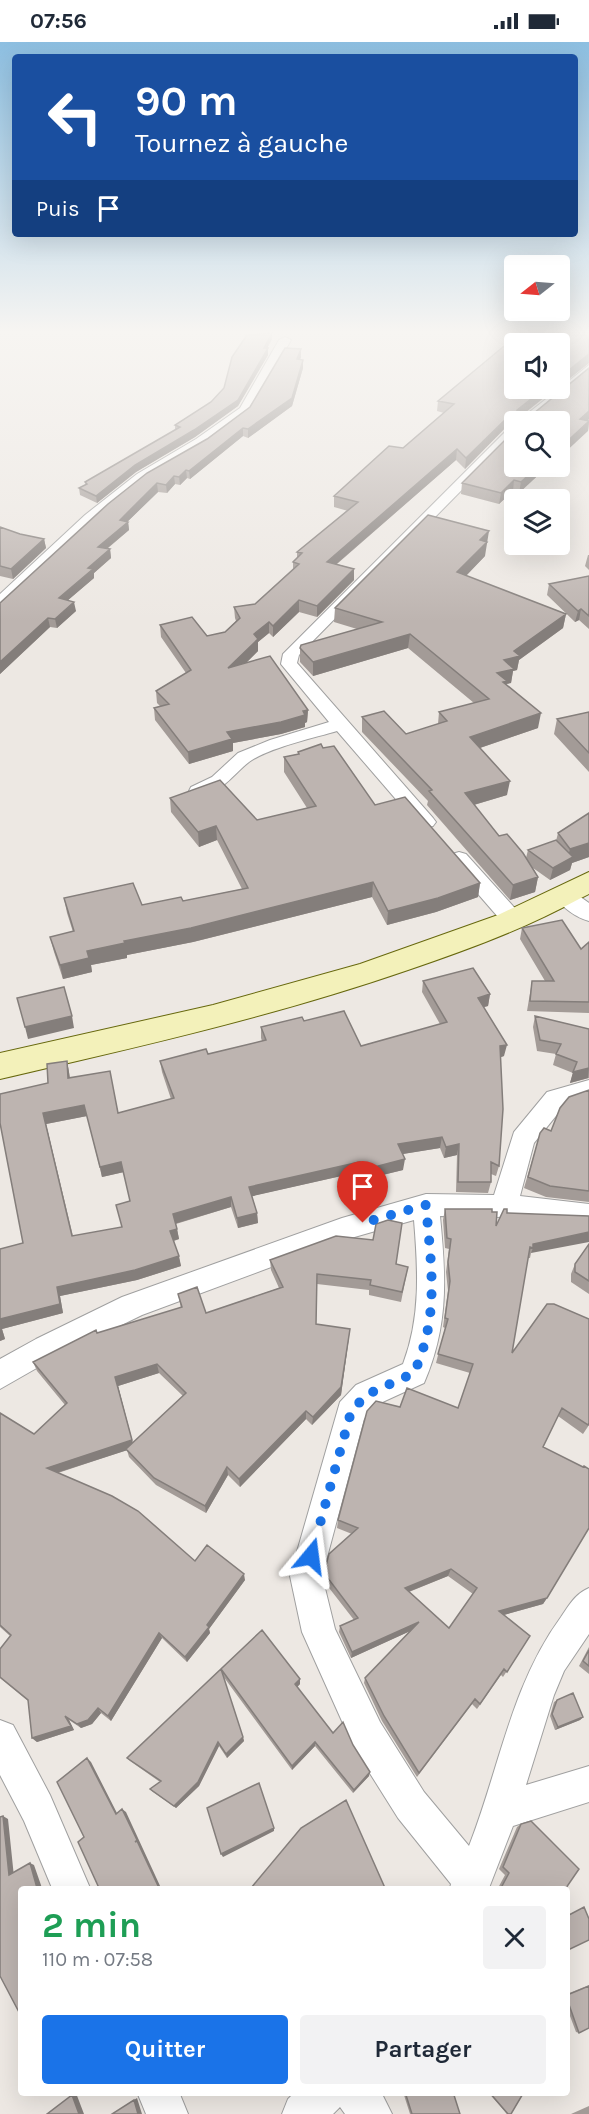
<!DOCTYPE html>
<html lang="fr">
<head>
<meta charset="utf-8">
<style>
	body { margin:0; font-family:Karla,sans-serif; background:#f2f2f3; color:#1f2937; height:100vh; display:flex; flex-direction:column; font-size:22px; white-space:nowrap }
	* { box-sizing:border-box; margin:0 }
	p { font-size:20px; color:#747a83 }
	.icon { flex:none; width:33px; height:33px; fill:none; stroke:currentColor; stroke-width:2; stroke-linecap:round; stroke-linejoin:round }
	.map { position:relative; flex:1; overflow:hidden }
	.panel { position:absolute; left:18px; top:1844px; width:552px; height:210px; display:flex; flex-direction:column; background:#fff; border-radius:6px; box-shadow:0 6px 24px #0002 }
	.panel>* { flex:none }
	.top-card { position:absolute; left:12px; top:12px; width:566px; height:183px; border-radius:6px; box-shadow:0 6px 24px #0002; background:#1a4fa0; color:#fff; overflow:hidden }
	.needle { width:39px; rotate:253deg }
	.buttons { position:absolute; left:504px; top:213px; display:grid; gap:12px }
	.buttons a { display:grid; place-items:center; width:66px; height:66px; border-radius:6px; background:#fff; box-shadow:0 6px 24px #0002; font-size:30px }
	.pin { position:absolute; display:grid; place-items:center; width:51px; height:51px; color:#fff; margin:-62px -26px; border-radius:50% 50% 50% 0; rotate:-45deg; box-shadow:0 0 6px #0007 }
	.pin .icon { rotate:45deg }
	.me { position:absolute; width:66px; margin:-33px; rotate:16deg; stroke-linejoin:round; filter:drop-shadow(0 0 4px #0008) }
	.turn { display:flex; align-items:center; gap:21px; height:126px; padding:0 24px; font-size:27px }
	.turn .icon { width:78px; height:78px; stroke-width:2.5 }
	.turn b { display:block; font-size:42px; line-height:51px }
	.then { display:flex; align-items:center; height:57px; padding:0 24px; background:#0003; gap:12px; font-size:22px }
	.round { display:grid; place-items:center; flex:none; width:63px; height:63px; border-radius:6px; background:#f2f2f3 }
	.head { display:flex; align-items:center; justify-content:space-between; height:102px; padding:0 24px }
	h1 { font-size:36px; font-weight:700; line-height:45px; color:#1e9e55 }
	.action { display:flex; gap:12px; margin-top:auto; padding:12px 24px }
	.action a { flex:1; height:69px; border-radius:6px; background:#1a73e8; color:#fff; font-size:24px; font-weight:700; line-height:69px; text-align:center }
	.action a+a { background:#f2f2f3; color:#1f2937 }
	.status { display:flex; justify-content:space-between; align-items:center; height:42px; padding:0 30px; background:#fff; direction:ltr }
	.status svg { height:16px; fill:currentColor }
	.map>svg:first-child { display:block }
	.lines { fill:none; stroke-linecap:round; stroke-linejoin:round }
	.street-casing { stroke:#a0a0a0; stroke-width:2 }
	.secondary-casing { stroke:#67680e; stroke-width:2 }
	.street { fill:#fff; fill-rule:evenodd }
	.secondary { fill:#f3f1ba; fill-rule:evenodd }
	.wall { fill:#a39b97; fill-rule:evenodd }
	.shaded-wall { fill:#847e7b }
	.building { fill:#bdb4b0; stroke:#847e7b; stroke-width:1.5; fill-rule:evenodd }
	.route { stroke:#1a73e8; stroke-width:10; stroke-dasharray:0 18 }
</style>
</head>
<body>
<div class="status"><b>07:56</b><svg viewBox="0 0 49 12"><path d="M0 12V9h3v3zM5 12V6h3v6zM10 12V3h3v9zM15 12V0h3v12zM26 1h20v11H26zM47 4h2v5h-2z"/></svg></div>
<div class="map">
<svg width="589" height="2072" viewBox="0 0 589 2072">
	<rect width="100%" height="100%" fill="#ede8e3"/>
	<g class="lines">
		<defs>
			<path id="street" d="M285,295L291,298L249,371L206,403L147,438L95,479L6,563L0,565V552L85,473L137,432L196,397L240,366L279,298Z
				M589,323V332L531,380H517Z
				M514,384V395L299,613L297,621L433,776L436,780L433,784L426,786L419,784L337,689C314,696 268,706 249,720C232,733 216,759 191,753L189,749L191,745L212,735L238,711L270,698L329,680L281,622L283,612L510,385Z
				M459,810L466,812L521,873L524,878L521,883L513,885L505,883L452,822L449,817L452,812Z
				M565,847L572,849L589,861V879C577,876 561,865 555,854L558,849Z
				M589,1038V1056L564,1064L534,1101L520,1154L589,1162V1184L504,1175L440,1174C446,1235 449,1283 424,1341L376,1363L364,1377L322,1534L335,1587L380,1680L424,1750L469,1804C499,1728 511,1643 561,1575C570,1562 575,1552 589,1546V1592L564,1629L554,1653L526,1743L589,1724V1760L513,1784L489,1846H450L451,1842L398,1776L354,1706L302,1590L290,1534L340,1360L356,1343L403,1322C421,1275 418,1227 414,1178L344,1198L142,1273L56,1315L0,1347V1317L36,1297L122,1255L342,1176L426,1152L494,1153L514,1090L547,1050Z
				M0,1678L13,1683L50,1753L90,1846H52L24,1779L0,1733Z
				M137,2050H179L188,2072H146Z
				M295,2050H381L392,2072H345L340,2065L333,2072H282L288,2057Z"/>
			<path id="secondary" d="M589,830V852L579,857C524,887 467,908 408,928C275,974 137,1005 0,1037V1011L213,963L360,922L498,873Z"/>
		</defs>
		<!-- street casing -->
		<use href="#street" class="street-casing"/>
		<!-- secondary casing -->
		<use href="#secondary" class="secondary-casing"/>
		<!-- street -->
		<use href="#street" class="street"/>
		<!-- secondary -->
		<use href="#secondary" class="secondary"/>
	</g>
	<!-- wall -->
	<path class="wall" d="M589,290V321L560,344L514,346H556L525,371H534L589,326V377L588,379H589V381L588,389L560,380H514L508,383L465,427L456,418L337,522L354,527V538L317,575L299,570L273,595L269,591L258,600V609L246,621L308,668L307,680L305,681V685L281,692L233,701V709L189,722L155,678L154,666L160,664L157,661L156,649L186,631L161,595L160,583L207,594L225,590L236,579L235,576L234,565L255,562L293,527V520L297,516V510L348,469L334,465V454L403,406L444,371L437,369L438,359Z
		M272,297L267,306L268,313L238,364L195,395L136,430L97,461L80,453L79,446L86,443L85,440L175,388V383L211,360Z
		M301,307V315L300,317L303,326L292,364L248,396L243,394L190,437L187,436L180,443L175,442L167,451L158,450L128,479L129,488L107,507H110L111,516L94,531V536L68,558L76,569L57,586L50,585L0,632V561L207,397L250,365Z
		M514,424H548L519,451L513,449L499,462L461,452L462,441Z
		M0,485L20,492L44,497L46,506L13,537L0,534Z
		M588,513H589V528L585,524Z
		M485,514L466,534L566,572L563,586L519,618L517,628L513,629L511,641L506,642L538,686L480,706L507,753L474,763L499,794L526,816L528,808L556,799L558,791L589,771V815L572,821L570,828L550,838L533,826L538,835L535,850L510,858L427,763L428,759L362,690V675L406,692L438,682L439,670L474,661L408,606L313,634L300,620V606L357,587L334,580L335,566Z
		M589,534V587L579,578L575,580L547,553L549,542Z
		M589,670V730L554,692L557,677Z
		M323,706L375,763L480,841L478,855L436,870L387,883L372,855L193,900L127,913V916L91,923L92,930L63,937L54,910L50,895L73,890L67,871L64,856L142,863L183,859L242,847L217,798L199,805L171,770L170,756L257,778L307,766L284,730V715L298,712V710Z
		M522,886L581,907L589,900V971L527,969L532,939H545L520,897Z
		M423,939L490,952L488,964L484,965L504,1014L501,1015L499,1124L496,1134L491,1132V1140L488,1151L456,1150L457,1113L444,1116L440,1106L402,1112L403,1128L362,1138L359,1130L252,1154L257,1171L258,1181L238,1186L231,1165L176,1182L179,1197L174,1199L181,1224L137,1238L60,1254L63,1271L2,1287L5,1297L0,1299V1207L23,1201L48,1041L67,1019L70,1036L118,1071L171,1057L162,1030L160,1019L208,1012L262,999L261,996V985L304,979L361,1004L440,982L422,950ZM87,1074L102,1135L124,1130L130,1159L122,1185L73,1194L46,1082Z
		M535,974L589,987V1036L570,1041L573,1031L553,1023L556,1012L537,1009L533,985Z
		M589,1048V1160L546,1155L524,1146L540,1091L551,1089Z
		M445,1167L492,1170L496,1184L507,1171L589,1174L531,1211L530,1216H528L512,1311L589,1277V1383L583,1392L558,1374L543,1405L547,1556L543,1562L504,1573L530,1594L503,1635L501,1633L477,1667L472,1662L417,1735L382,1679L364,1641L365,1636L410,1589L351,1616L339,1590L340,1584L354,1578L326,1542L324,1534L325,1527L352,1492L337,1486L338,1478L400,1365L458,1366L470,1331L436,1321L445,1286L443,1285L448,1249L446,1230L449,1207L445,1206L443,1178ZM448,1534L473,1552L449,1586L409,1550Z
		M589,1202V1252L571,1240V1232L575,1222Z
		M270,1218L396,1222L408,1225L401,1260L369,1253V1248L317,1242L316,1282L349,1296L341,1353L312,1383L306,1377L240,1445L228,1433L206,1471L156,1443L129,1415L127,1408L58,1431L195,1519L245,1538L209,1587L210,1591L187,1620L162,1596L111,1679L101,1671L92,1682L81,1686L69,1678L74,1688L37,1700L32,1696L28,1659L0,1636V1607L10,1594L0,1585V1371L34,1392L65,1363L37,1329L33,1320L97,1291L181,1266L178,1252L206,1271L279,1246L271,1228ZM159,1331L183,1354L133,1401L118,1344Z
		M262,1588L300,1637V1642L297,1645L333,1691L353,1703L369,1734L353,1751L315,1704L292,1728L223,1634L244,1699L227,1716L219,1704L199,1744L176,1766L153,1750L150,1747L160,1740L130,1719L127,1716Z
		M589,1605V1632L579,1624Z
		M557,1658L583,1675L580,1678L555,1688L550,1674L554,1660Z
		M521,1782L566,1846H498L505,1833L499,1827L517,1785Z
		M589,1943V1986L579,1991L576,1990L567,1966V1952Z
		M403,2050H453L460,2072H410Z
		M488,2050H524L511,2072H507Z
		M589,2064V2072H571Z"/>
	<!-- shaded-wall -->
	<path class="shaded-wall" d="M272,291V297L264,312V306Z
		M268,306V313L238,364L195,395L136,430L97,461L96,454L135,423L194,388Z
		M301,307V315L297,325V317Z
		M589,312V321L560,344V335Z
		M303,318V326L292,364L248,396V387Z
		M545,346H556L517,377V372L514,382L508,383L465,427L466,416L510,373Z
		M589,369V377L578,387L580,377Z
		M589,379L588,389L560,415V406Z
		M243,386V394L190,437L189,429Z
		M457,407L456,418L326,531L327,520Z
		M538,424H548L519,451L521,440Z
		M186,428L187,436L180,443L179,435Z
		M174,434L175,442L167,451L166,443Z
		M514,438L513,449L499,462L501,451Z
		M157,441L158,450L123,484L128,480L129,488L99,513L98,505L120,478Z
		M489,489L485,514L456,544L457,530L480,498Z
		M44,497L46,506L13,537L11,527Z
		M110,507L111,516L94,531V536L60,565L59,556L88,526Z
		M354,527V538L317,575V564Z
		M299,558V570L273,595V584Z
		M74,560L76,569L57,586L55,577Z
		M581,567L579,578L575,580L578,569Z
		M566,572L563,586L519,618L517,628L513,629L511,641L506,642L504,653L497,631L504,618L514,609Z
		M48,576L50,585L0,632V620Z
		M269,580V591L258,600V609L229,638L228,626L254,592Z
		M410,592L408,606L313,634V620Z
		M308,668L307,680L305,681V685L281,692L233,701V709L189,722L188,710L227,690Z
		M541,671L538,686L468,710L470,695Z
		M510,739L507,753L463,766L465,751Z
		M216,784L217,798L199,805L198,790Z
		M589,801V815L572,821L570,828L550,838L553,826L567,818L570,807Z
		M538,835L535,850L510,858L513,843Z
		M373,840L372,855L193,900L127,913V916L91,923L92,930L63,937L60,923L87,909L124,899Z
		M480,841L478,855L436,870L387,883L388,869Z
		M490,952L488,964L476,967L478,956Z
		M72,974L74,986L28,997L25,985Z
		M507,1003L504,1014L498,1016L500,1004Z
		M67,1019L69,1030L71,1047L68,1036Z
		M589,1026L588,1036L570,1041L573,1030Z
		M84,1063L87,1074L46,1082L75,1204L43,1071Z
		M442,1095L440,1106L397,1113L398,1102Z
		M459,1102L457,1113L444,1116L446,1105Z
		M405,1117L403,1128L362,1138L363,1128Z
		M121,1120L124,1130L102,1135L100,1125Z
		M360,1120L359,1130L249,1155V1145Z
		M231,1155V1165L174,1182L173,1172Z
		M257,1171L258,1181L238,1186L237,1176Z
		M177,1187L179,1197L172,1199L170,1189Z
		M589,1190V1200L531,1211L533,1206V1202Z
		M179,1214L181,1224L137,1238L60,1254L63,1271L2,1287L5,1297L0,1299V1277L57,1245Z
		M350,1287L341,1353L312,1383L313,1375Z
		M157,1322L159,1331L118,1344L134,1406L50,1433L47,1426L115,1335Z
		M306,1369V1377L240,1445L239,1437Z
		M227,1425L228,1433L206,1471L205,1464Z
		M451,1527L448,1534L403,1552L405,1546Z
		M244,1532L245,1538L209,1587L210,1591L187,1620L185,1615L207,1583Z
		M547,1556L543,1562L496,1575L499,1569Z
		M419,1580L417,1586L351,1616L352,1610Z
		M159,1591L162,1596L111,1679L108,1674Z
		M300,1637V1642L295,1647V1642Z
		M98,1666L101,1671L92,1682L81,1686L77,1682Z
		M65,1674L69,1678L74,1688L37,1700L32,1696Z
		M583,1675L580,1678L555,1688L558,1685Z
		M243,1695L244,1699L227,1716L226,1712Z
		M218,1700L219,1704L199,1744L176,1766L174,1764Z
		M315,1700V1704L292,1728V1724Z
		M87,1716L91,1720L119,1775L116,1772Z
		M370,1730L369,1734L353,1751L354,1748Z
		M122,1767L126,1770L161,1846H159L138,1803Z
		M3,1774L8,1777L14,1835L9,1833Z
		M274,1786V1789L223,1815L221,1812Z
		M30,1821L34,1823L42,1846H37Z
		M76,2051L84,2072H79L72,2053Z
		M137,2056L142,2072H138L134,2058Z"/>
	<!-- building -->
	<path class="building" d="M521,290H589V312L560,335V302H514V346H545L517,368V371H534L589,326V369L580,377L589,379L560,406V380H517V372L510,373L466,416L457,407L327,520L354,527L317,564L299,558L273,584L269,580L254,592L258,597L228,626L270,614L308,668L303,669L305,673L281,680L227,690L232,697L188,710L154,666L169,662L156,649L191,628L160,583L192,575L207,594L225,590L240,576L234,565L255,562L299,522L293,520L302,511L297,510L358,460L334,454L389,404L403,406L454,362L438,359Z
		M272,291L264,306H268L238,358L194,388L135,423L96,454L79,446L87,442L85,440L180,385L175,383L211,360L224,346L232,315L247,293Z
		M285,306L301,307L297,317L303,318L292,356L248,387L243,386L189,429L186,428L179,435L174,434L166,443L157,441L120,478L128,480L98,505L110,507L88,526L93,527L59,556L74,560L55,577L48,576L0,620V561L108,462L147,431L207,397L250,365Z
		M514,389V424H538L521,440L514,438L501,451L462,441Z
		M428,473L489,489L480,498L487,500L457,530L566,572L514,609L520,614L504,618L514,627L497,631L507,639L503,640L541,671L470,695L510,739L465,751L499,794L507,792L523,811L538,835L513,843L429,749L432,748L362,675L384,669L406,692L447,679L439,670L489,657L410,592L313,620L300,606L301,603L382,580L335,566Z
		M0,485L20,492L44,497L11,527L0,524Z
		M589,534V574L581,567L578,569L549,542Z
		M589,670V711L557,677Z
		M321,702L323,706L334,704L375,763L405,755L480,841L438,856L388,869L373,840L191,886L124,899L125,901L87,909L89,916L60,923L50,895L74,889L64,856L133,841L142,863L181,855L183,859L248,846L216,784L198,790L170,756L220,738L257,778L316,764L284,715L299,712L298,710Z
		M589,771V801L570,807L558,791Z
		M556,798L573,815L553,826L528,808Z
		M562,878L581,907L589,900V960L530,959L532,939H554L522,886Z
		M473,926L490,952L478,956L507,1003L500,1004L503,1067L499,1124L491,1120V1140H458L459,1102L446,1105L442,1095L398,1102L405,1117L363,1128L360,1120L249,1145L257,1171L237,1176L231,1155L173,1172L177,1187L170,1189L179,1214L135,1228L57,1245L60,1262L0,1277V1207L23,1201L0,1081V1052L48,1041L47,1022L67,1019L68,1036L110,1029L118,1071L174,1056L160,1019L206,1007L208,1012L266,998L261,985L302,975L304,979L344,969L361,1004L447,980L423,939ZM84,1063L100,1125L121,1120L130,1159L116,1163L122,1185L72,1194L43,1071Z
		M64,945L72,974L25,985L17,956Z
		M535,974L589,987V1026L573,1030L577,1020L556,1012L561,1002L540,998Z
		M589,1048V1149L550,1144L528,1135L540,1091L544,1086L551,1089L560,1066L569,1055Z
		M445,1167H492V1170H497L496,1184L504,1167H507V1171L589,1174V1190L533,1202V1206L530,1205L512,1311L547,1262H554L589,1277V1381L588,1383L562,1366L543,1405L583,1425L584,1424L589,1427V1486L547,1556L499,1569L530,1594L507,1630L504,1627L480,1662L475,1657L419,1731L384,1674L365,1636L419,1580L352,1610L340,1584L358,1576L327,1535L325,1527L329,1512L358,1486L338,1478L367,1369L376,1359L400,1365L407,1346L458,1366L473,1322L438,1312L448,1277L445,1276L450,1239L448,1220L451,1197L447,1196ZM451,1527L477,1546L449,1586L405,1546Z
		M388,1178L402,1181L396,1222L408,1225L402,1250L370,1243L371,1238L317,1232L316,1282L350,1287L341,1345L313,1375L306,1369L239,1437L227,1425L205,1464L154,1436L126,1407L186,1351L157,1322L115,1335L132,1398L47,1426L112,1454L138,1469L195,1519L207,1503L244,1532L207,1583L209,1585L185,1615L159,1591L108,1674L98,1666L88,1678L77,1682L65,1674L71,1684L32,1696L28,1658L0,1635V1607L11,1593L0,1583V1371L34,1392L67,1361L33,1320L96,1288L97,1291L182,1265L178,1252L197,1245L206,1271L283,1245L270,1218L336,1194L373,1198L376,1182Z
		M589,1202V1239L575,1230V1222Z
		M262,1588L300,1637L295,1642L333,1691L343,1680L353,1703L370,1730L354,1748L315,1700L292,1724L221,1627L243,1695L226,1712L218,1700L198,1740L174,1764L150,1747L161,1739L127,1716Z
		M589,1608V1624L583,1619Z
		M573,1651L583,1675L558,1685L552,1672L557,1658Z
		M87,1716L116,1772L122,1767L137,1798L135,1800L137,1799L159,1846H99L78,1800L84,1795L57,1740Z
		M259,1741L274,1786L221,1812L207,1766Z
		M346,1758L385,1846H251L301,1786Z
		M3,1774L9,1833L30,1821L37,1846H21V1974L0,1934V1775Z
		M531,1779L579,1827L566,1846H501L509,1831L503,1825L521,1782Z
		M584,1865L589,1877V1898L568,1908L567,1906V1874Z
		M589,1944V1986L579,1991L567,1957V1953Z
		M405,2050H453L460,2072H412Z
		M489,2050H524L511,2072H508Z
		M72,2053L79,2072H47Z
		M134,2058L138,2072H112Z"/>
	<!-- sky -->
	<linearGradient id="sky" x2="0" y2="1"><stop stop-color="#8dbfe1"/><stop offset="0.5" stop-color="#f7f5f2"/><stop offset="1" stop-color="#f7f5f2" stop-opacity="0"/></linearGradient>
	<rect width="589" height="580" fill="url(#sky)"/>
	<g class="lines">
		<!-- route -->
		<path class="route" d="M311,1514L351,1370L366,1353L414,1331C440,1273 431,1224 426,1163L363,1181"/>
	</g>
</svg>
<div class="buttons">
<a><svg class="needle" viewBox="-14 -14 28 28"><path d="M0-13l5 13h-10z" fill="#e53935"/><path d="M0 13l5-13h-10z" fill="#747a83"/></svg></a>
<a><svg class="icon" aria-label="sound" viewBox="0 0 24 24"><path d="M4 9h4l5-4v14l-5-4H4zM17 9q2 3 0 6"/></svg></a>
<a><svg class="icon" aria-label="search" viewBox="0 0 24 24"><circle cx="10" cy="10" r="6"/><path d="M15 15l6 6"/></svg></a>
<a><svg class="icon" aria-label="layers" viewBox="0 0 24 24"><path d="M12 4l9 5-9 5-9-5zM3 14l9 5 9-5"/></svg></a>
</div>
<div class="pin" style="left:363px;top:1181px;background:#d93025"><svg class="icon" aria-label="arrive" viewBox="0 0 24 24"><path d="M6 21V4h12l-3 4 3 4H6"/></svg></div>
<svg class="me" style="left:311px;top:1514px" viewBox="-20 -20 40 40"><path d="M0-17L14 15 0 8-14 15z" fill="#1a73e8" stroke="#fff" stroke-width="4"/></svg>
<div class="top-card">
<div class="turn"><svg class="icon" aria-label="left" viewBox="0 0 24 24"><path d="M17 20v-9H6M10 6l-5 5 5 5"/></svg><div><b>90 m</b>Tournez à gauche</div></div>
<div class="then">Puis<svg class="icon" aria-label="arrive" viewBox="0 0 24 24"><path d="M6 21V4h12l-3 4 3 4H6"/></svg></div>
</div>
<section class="panel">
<div class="head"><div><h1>2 min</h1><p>110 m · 07:58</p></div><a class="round"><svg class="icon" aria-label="close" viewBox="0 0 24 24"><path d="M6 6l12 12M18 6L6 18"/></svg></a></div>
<div class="action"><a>Quitter</a><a>Partager</a></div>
</section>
</div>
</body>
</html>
